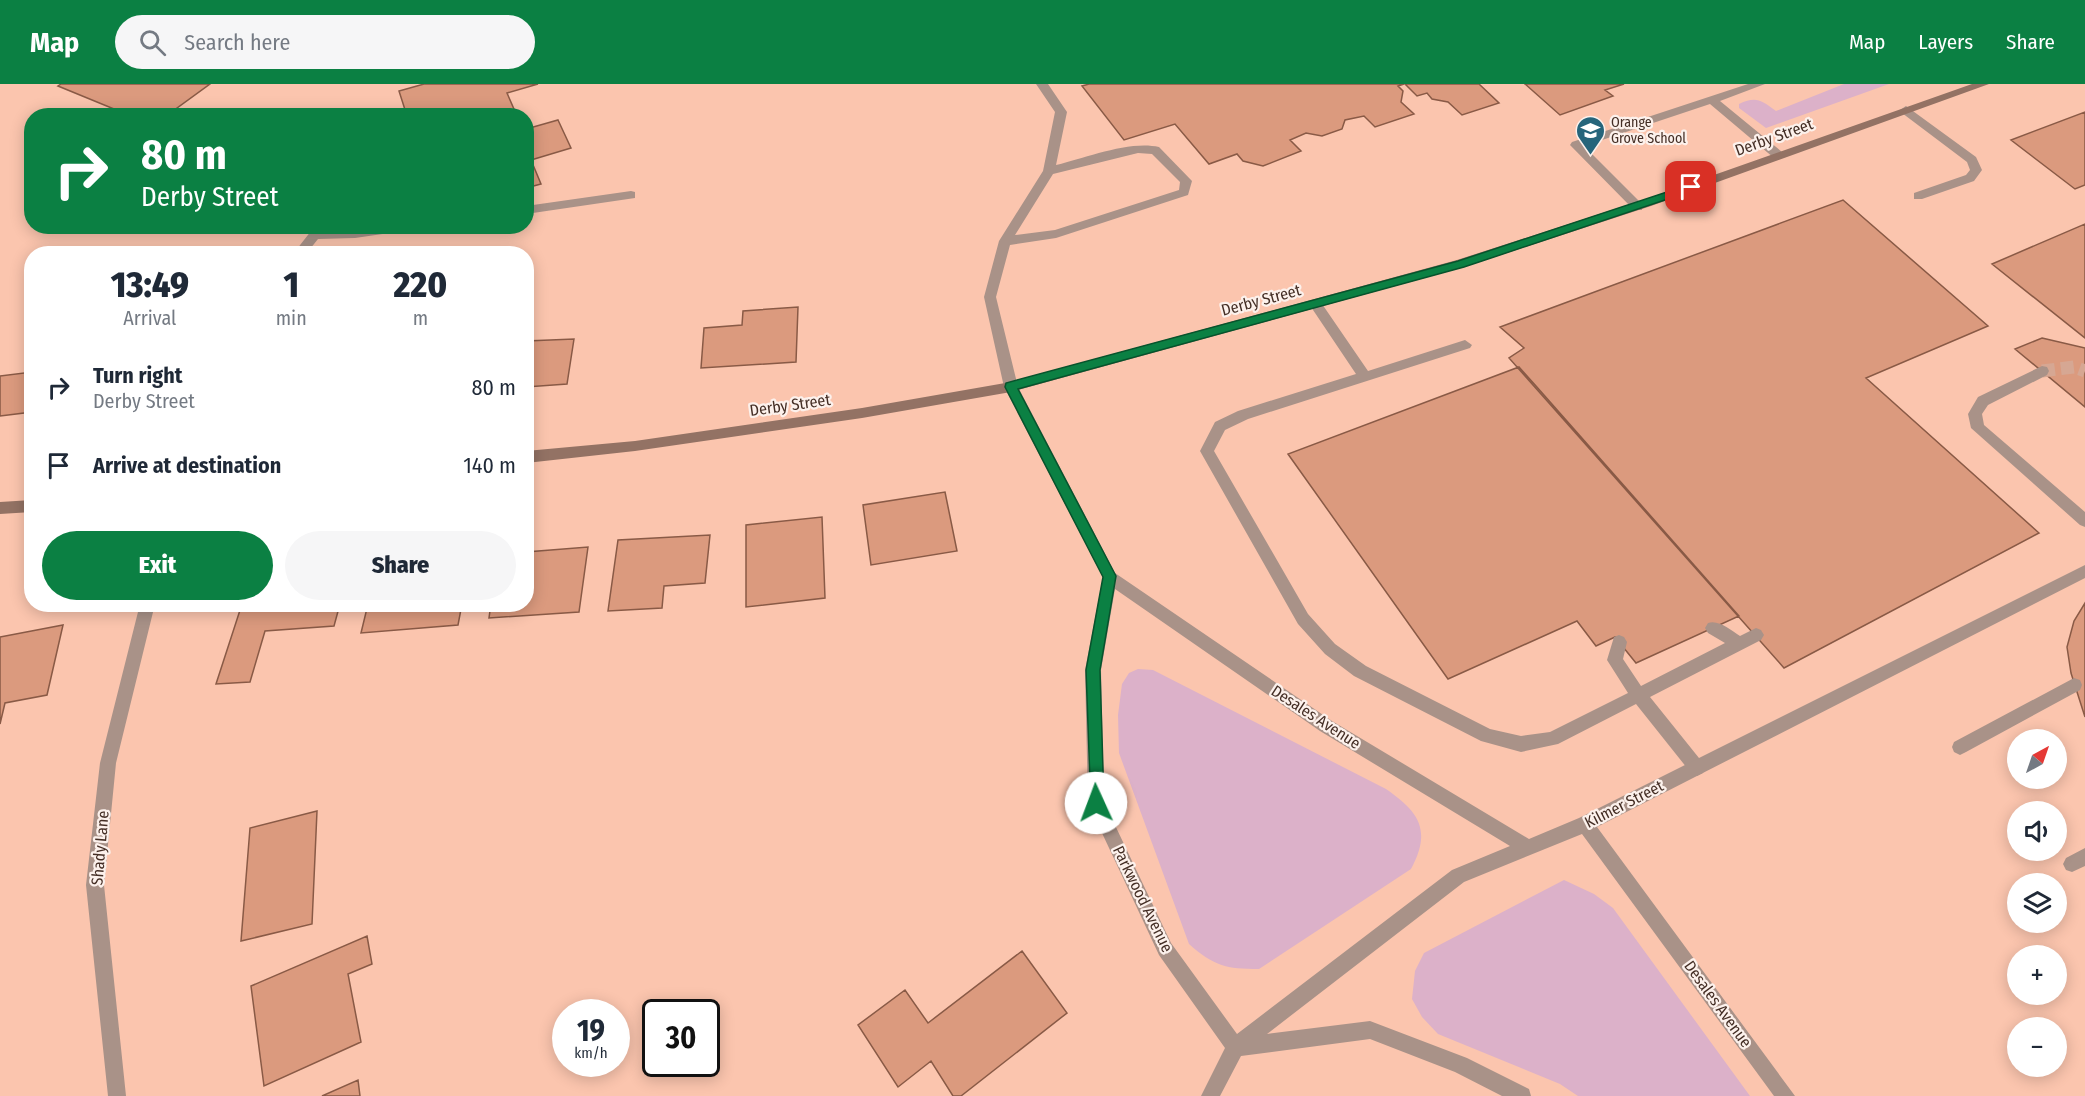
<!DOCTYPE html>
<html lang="en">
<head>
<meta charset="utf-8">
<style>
	body { margin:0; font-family:"Fira Sans Condensed",sans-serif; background:#f6f6f7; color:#1f2937; height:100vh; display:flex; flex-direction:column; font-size:22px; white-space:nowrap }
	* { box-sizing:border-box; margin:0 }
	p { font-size:20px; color:#747a83 }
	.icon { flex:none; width:33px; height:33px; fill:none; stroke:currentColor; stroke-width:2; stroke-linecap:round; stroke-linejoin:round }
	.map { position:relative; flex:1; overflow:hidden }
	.side { position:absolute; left:24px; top:162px; width:510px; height:366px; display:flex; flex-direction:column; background:#fff; border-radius:24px; box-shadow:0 3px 15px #0003 }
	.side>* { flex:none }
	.hud { position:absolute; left:24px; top:24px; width:510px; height:126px; border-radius:24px; box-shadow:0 3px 15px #0003; background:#0b8043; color:#fff; overflow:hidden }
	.needle { width:39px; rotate:40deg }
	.fabs { position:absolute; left:2007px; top:645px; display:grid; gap:12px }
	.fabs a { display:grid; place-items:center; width:60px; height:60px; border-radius:50%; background:#fff; box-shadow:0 3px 15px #0003; font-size:30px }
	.speed { position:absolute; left:552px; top:915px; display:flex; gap:12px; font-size:30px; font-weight:700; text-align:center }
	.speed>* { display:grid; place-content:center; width:78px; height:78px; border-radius:50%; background:#fff; box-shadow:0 3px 15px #0003; line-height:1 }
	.speed small { font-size:15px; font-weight:400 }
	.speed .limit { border:3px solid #111; border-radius:9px; background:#fff; color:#111 }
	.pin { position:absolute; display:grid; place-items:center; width:51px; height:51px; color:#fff; margin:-26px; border-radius:12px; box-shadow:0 3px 9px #0006 }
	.me { position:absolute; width:66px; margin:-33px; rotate:358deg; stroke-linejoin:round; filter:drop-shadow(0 0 4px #0008) }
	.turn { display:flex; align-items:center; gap:21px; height:126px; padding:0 18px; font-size:27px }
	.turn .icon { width:78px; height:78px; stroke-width:2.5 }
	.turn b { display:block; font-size:42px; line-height:51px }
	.eta { display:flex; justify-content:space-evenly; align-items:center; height:102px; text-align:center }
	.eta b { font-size:36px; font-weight:800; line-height:42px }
	.primary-button { display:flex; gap:12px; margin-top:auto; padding:12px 18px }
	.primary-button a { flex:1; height:69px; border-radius:36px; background:#0b8043; color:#fff; font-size:24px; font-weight:800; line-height:69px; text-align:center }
	.primary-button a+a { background:#f6f6f7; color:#1f2937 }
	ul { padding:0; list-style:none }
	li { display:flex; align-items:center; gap:18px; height:78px; padding:0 18px }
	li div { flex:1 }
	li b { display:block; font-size:22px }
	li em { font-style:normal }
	header { display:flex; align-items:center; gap:36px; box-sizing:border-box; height:84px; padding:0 30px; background:#0b8043; color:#fff }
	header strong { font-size:28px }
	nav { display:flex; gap:33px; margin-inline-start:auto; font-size:21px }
	.search { width:420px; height:54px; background:#f6f6f7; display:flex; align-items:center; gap:15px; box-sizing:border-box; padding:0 21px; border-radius:33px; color:#747a83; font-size:22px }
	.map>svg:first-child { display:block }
	.green { fill:#dcb1c9 }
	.building { fill:#db9a7e; stroke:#895a46; stroke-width:1.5 }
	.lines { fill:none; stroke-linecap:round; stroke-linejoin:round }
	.street-tunnel { stroke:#d6a793; stroke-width:13; stroke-dasharray:13 6; stroke-linecap:butt }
	.lane { fill:#a99288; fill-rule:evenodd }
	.street { fill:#a99288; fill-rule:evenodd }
	.secondary { fill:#937264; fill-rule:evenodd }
	.route { fill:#0b8043; stroke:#07532c; stroke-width:1.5 }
	.labels { text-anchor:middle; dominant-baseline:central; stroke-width:4.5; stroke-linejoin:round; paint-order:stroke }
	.far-poi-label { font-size:14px; fill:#442e25; stroke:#fcf1ec; text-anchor:start }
	.street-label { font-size:16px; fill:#442e25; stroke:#fcf1ec }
</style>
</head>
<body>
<header>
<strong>Map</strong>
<div class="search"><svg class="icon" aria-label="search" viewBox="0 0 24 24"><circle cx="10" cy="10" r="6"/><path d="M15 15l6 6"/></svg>Search here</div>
<nav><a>Map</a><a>Layers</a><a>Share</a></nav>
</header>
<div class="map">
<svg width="2085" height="1012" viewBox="0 0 2085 1012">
	<rect width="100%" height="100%" fill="#fbc5ae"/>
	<!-- green -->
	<path class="green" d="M1844,0H1889L1766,44L1739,24V20C1756,12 1761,16 1776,27Z
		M1138,585L1153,586L1386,705C1419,728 1432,746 1411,785L1259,885C1226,885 1214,882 1189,860L1119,669L1118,631L1122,600L1129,589Z
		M1564,796L1594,810L1613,824L1750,1012H1578L1560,1000L1438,950L1422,933L1412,915L1415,887L1424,869Z"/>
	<!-- building -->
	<path class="building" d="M61,0H210L166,32H131L58,2Z
		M424,0H538L507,9L517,32H446L444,27L427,32H407L399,7Z
		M1089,0H1404L1398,2L1403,7L1401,18L1414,30L1375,43L1364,32L1345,36L1342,45L1322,52L1306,49L1290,56L1301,67L1263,82L1243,77L1237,70L1209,80L1175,40L1124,56L1082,2Z
		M1405,0H1479L1499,19L1462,31L1448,18L1432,15L1427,9L1417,12Z
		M1525,0H1624L1605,6L1613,12L1560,31Z
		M2085,28V101L2075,105L2011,56Z
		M558,36L571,64L531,76L541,100L526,104V45Z
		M1843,116L1988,242L1866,294L2039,449L1784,584L1509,274L1524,264L1500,243Z
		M2085,140V254L1992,180Z
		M798,223L796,278L701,284L704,244L742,241L743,227Z
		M2042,254L2085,264V323L2015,265Z
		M574,255L567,300L526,303V257Z
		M1519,283L1536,302L1739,532L1636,579L1615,553L1596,562L1577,537L1448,595L1288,370Z
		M32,288V328L0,332V292Z
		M945,408L957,467L871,481L863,421Z
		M822,433L825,514L746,523V441Z
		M710,451L705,499L664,502L662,524L608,527L618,456Z
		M588,463L579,528L489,534L491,520H526V468Z
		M2085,519V633L2071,589L2067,563L2074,537Z
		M242,520H340L334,542L265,547L250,598L216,600Z
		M368,520H462L458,541L361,549Z
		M63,541L47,611L5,619L0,640V553Z
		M317,727L312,840L241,857L250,744Z
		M367,852L372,880L348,890L361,958L264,1002L251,902Z
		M1022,867L1067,929L961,1012H953L931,977L898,1003L858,941L905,906L928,939Z
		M358,996L360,1012H322Z"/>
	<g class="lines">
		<!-- street-tunnel -->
		<path class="street-tunnel" d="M2042,287L2074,283L2085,287"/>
		<!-- lane -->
		<path class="lane" d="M1036,0H1048L1067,28L1056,81C1085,74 1130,56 1159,63L1192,97L1188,111L1056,154L1010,161L996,213L1018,303L1011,308L1004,303L984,213L999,157L1043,87L1055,28ZM1138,69L1152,70L1180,98L1179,106L1055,146L1015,151L1053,90Z
			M1748,0H1765L1720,17L1782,68V74H1774L1710,20L1584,62L1642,120V126H1634L1570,61L1572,58Z
			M1906,22L1976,73L1982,86L1974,97L1922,115H1914V109L1966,91L1970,86L1967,78L1902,29L1900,26Z
			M631,107L635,108V114L526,130V122Z
			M315,142H326V146L416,142L410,146L355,154L318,155L306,170H293Z
			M1315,215L1320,217L1368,287L1465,256L1472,261L1470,264L1248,335L1225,346L1214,367L1308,530L1335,560L1366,582L1490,645L1521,652L1550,648L1628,609L1607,576L1614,553L1619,551L1624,553L1627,558L1623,575L1641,602L1725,559L1708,549L1705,544L1708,539C1718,535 1731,546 1740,552L1756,544L1761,546L1764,551L1761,556L1650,613L1703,679L1705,684L1703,689L1697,692L1691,689L1636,620L1558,660L1521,668L1481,657L1354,592L1325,570L1298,540L1200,367L1215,338L1238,327L1356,290L1309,220Z
			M2074,594L2080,596L2082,601L2080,606L1966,668L1960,671L1954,668L1952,663L1954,658Z
			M2085,764V782L2072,788L2066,786L2063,780L2066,774Z"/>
		<!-- street -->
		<path class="street" d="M2042,282L2047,283L2049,287L2047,291L1988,321L1982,330L1984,341L2085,428V443L2080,441L1971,344L1968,330L1978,313Z
			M1011,298L1016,299L1115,489L1332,637L1529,755L1579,734L2085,481V494L1597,743L1795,1012H1774L1582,750L1464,798L1267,950L1370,937L1467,974L1529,1005L1531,1012H1502L1455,988L1370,955L1241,972L1220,1012H1201L1225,964L1159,871L1088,719L1085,586L1103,493L1004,303ZM1115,505L1320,647L1510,762L1452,786L1237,950L1171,859L1104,718L1101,586Z
			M140,520H155L116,679L104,801L126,1012H108L86,801L100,679Z"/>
		<!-- secondary -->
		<path class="secondary" d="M1972,0H1989L1651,122L1464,183L1011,308L862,334L635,367L526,379V367L635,357L862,324L1011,298L1457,176L1643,116Z
			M32,416V428L0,430V418Z"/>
	</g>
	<!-- route -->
	<path class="route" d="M1691,100L1695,101V106L1464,183L1018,305L1116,492L1100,586L1104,719L1102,724L1096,726L1091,724L1086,586L1103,493L1005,303L1006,299L1458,177Z"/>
	<!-- icons -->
	<defs>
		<symbol id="school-pin" viewBox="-11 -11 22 30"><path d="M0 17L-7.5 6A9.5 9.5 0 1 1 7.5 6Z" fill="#26657b" stroke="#fcf1ec"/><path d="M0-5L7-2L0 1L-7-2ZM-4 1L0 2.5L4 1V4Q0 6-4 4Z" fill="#fff"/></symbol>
	</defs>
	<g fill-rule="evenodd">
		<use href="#school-pin" x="1574" y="30" width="33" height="45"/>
	</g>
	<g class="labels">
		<!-- far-poi labels -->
		<g class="far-poi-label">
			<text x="1611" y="38">Orange<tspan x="1611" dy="16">Grove School</tspan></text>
		</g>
		<!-- street labels -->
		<g class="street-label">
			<text transform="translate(1774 53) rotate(-20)">Derby Street</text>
			<text transform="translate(1261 216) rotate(-15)">Derby Street</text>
			<text transform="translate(790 321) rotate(-8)">Derby Street</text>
			<text transform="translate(1316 633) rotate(33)">Desales Avenue</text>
			<text transform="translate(1624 720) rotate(-27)">Kilmer Street</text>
			<text transform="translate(100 764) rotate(-85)">Shady Lane</text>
			<text transform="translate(1143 815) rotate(64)">Parkwood Avenue</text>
			<text transform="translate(1718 920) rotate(54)">Desales Avenue</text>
		</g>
	</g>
</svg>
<div class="fabs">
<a><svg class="needle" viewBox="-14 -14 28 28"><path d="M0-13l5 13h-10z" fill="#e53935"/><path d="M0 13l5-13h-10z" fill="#747a83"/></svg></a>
<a><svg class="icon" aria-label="sound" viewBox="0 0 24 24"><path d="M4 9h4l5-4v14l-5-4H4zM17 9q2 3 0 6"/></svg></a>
<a><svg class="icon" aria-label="layers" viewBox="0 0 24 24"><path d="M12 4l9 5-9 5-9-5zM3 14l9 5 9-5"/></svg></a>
<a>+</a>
<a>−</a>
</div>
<div class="speed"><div>19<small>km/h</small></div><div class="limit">30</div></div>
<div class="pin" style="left:1691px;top:103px;background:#d93025"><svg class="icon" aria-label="arrive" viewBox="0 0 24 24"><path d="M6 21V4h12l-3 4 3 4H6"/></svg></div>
<svg class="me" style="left:1096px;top:719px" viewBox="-20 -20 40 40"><circle r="19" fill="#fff"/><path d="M0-13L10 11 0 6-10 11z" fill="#0b8043"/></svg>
<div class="hud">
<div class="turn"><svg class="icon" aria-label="right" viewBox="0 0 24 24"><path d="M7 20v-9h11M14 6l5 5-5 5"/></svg><div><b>80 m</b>Derby Street</div></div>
</div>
<section class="side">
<div class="eta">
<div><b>13:49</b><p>Arrival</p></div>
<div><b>1</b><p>min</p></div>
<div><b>220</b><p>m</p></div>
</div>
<ul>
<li><svg class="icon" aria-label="right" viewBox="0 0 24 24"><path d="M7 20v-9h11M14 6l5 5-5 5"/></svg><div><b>Turn right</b><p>Derby Street</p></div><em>80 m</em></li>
<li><svg class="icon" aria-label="arrive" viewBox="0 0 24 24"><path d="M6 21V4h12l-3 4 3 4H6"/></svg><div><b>Arrive at destination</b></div><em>140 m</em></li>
</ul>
<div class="primary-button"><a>Exit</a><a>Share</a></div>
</section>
</div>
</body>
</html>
